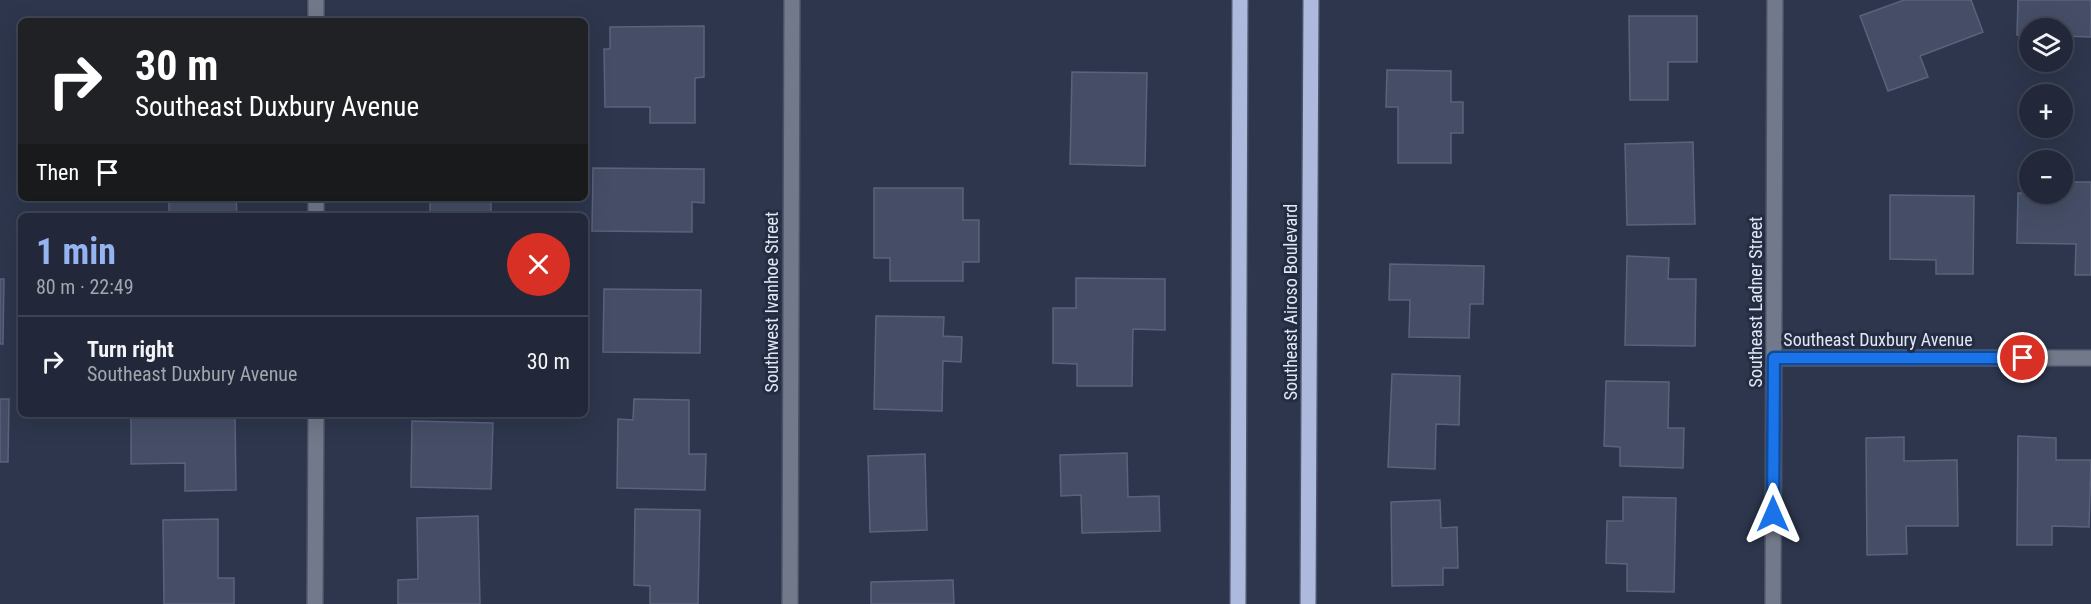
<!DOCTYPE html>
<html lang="en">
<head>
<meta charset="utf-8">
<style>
	body { margin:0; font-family:"Roboto Condensed",sans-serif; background:#2e3444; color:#f1f3f6; height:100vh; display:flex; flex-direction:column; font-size:22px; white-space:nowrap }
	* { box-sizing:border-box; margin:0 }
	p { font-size:20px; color:#a2a6ae }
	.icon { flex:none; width:33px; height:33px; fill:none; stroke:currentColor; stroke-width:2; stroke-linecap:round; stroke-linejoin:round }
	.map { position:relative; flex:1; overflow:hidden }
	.details { position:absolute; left:18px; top:213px; width:570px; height:204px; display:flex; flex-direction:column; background:#222839; border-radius:9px; box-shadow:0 6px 24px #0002,0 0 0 2px #3f4453 }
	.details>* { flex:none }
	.guide { position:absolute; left:18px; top:18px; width:570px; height:183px; border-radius:9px; box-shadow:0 6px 24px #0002,0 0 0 2px #3f4453; background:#202124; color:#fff; overflow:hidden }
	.tools { position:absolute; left:2019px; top:18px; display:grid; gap:12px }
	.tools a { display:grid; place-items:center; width:54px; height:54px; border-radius:50%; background:#222839; box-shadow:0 6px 24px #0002,0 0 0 2px #3f4453; font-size:30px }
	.pin { position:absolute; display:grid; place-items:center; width:51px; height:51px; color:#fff; margin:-26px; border:3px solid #fff; border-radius:50%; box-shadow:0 2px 6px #0007 }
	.me { position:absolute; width:66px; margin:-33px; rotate:0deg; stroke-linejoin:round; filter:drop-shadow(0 0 4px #0008) }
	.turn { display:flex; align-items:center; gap:21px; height:126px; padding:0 18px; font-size:27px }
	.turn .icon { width:78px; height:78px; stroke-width:2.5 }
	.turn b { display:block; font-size:42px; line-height:51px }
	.then { display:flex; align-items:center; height:57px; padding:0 18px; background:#0003; gap:12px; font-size:22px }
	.round { display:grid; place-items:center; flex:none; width:63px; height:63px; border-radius:32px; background:#2e3444 }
	.headline { display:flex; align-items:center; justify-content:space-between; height:102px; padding:0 18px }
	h1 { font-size:36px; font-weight:700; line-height:45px; color:#95b2f1 }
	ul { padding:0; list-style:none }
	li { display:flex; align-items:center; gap:18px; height:90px; padding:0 18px; border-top:2px solid #3f4453 }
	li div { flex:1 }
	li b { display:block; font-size:22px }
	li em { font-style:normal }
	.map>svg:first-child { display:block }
	.building { fill:#454e66; stroke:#59637c; stroke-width:1.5 }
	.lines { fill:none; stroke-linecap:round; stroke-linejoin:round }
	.minor-casing { stroke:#4a5267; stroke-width:18 }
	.major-casing { stroke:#4a5267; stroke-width:18 }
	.minor { stroke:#72798a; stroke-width:15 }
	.major { stroke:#adbadd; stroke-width:15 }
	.route-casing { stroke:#114b97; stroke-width:15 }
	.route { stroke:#1a73e8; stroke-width:10 }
	.labels { text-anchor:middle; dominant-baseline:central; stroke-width:6; stroke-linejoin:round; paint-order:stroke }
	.street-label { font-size:18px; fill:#e1e7f5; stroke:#232c41 }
</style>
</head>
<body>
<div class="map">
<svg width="2091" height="604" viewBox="0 0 2091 604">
	<rect width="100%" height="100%" fill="#2d364c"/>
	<!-- building -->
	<path class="building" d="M1904,0H1971L1983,32L1920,56L1928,77L1888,91L1860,16Z
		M2018,0H2091V37L2062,36V28H2030V35H2017Z
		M1629,16H1697V62H1668V100H1630Z
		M704,26V77L695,78V123H650V107H605L604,49H610V27Z
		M1387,70L1451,71V102H1463V133H1451V163H1398V107H1386Z
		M1072,72L1147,73L1145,166L1070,164Z
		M1693,142L1695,224L1627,225L1625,144Z
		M593,168L704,169V203L692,202V232L592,231Z
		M2062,182H2091V275H2075L2076,244L2017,243L2018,193L2062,194Z
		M874,188H963V220H979V262H963V281H890V258H874Z
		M1890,195L1974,196L1973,274H1936V260L1890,259Z
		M169,198H236L237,216H169Z
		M430,198H491V216H430Z
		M1627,256L1669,258L1668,279H1696L1695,346L1625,345Z
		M1390,264L1484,266L1483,304H1470L1469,338L1409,337L1410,300H1389Z
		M1076,278L1165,279V330L1133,329L1132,386H1077V364L1053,363V308H1076Z
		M0,279H4L3,344H0Z
		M604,289L701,290L700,353L603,352Z
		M876,316L944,317L943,336L962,337L961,362L943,361L942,411L874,409Z
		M1392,374L1460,376L1459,425L1436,424L1435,469L1388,467Z
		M1606,381L1669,382L1668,428H1684L1683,468L1620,466V447L1604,446Z
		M0,399H9L8,462H0Z
		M634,399L689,400V454H706L705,490L617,488L618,419L633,420Z
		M131,414H235L236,490L185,491V463L131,464Z
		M412,421L493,423L491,489L411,487Z
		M2018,436L2056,438V460H2091L2089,527L2052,526V545H2017Z
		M1904,437V461L1957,460L1958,526H1906L1907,554L1867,555L1866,438Z
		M1127,453L1128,497L1159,496L1160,531L1082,533L1081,495L1061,496L1060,455Z
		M925,454L927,530L870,532L868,456Z
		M1623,497L1676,498L1674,592L1627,591V564L1606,563L1607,521H1623Z
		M1440,500L1441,528L1457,527L1458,568H1443V585L1392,586L1391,502Z
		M635,509L700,510L698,604H650V586L634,585Z
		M478,516L480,604H398V580L418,579L417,518Z
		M218,519V578H234V604H164L163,520Z
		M953,580L954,604H871V582Z"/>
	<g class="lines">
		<defs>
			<path id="minor" d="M316,21V0
				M316,216V198
				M1774,358H2091
				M315,604L316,414
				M790,604L792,0
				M1773,604L1775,0"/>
			<path id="major" d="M1238,604L1240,0
				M1308,604L1311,0"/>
		</defs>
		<!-- minor casing -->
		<use href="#minor" class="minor-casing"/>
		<!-- major casing -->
		<use href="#major" class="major-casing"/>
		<!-- minor -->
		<use href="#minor" class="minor"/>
		<!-- major -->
		<use href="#major" class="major"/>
	</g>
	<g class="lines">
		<defs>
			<path id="route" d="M1773,514L1774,358H2023"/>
		</defs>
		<!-- route casing -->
		<use href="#route" class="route-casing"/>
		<!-- route -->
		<use href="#route" class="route"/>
	</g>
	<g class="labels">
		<!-- street labels -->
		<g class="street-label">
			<text transform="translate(771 302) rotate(-90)">Southwest Ivanhoe Street</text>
			<text transform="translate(1290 302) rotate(-90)">Southeast Airoso Boulevard</text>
			<text transform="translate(1755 302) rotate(-90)">Southeast Ladner Street</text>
			<text x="1878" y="339">Southeast Duxbury Avenue</text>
		</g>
	</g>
</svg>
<div class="tools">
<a><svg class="icon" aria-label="layers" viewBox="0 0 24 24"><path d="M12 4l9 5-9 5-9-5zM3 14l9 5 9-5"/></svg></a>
<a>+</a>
<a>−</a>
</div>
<div class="pin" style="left:2023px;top:358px;background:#d93025"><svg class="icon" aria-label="arrive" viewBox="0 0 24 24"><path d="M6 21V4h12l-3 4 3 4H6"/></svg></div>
<svg class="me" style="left:1773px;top:514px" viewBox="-20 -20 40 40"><path d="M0-17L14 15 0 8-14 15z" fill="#1a73e8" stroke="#fff" stroke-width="4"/></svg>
<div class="guide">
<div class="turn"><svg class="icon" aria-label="right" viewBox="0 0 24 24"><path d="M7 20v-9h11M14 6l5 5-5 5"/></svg><div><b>30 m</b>Southeast Duxbury Avenue</div></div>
<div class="then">Then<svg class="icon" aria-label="arrive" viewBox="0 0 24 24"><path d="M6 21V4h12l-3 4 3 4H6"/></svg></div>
</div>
<section class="details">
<div class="headline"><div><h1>1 min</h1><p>80 m · 22:49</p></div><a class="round" style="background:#d93025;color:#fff"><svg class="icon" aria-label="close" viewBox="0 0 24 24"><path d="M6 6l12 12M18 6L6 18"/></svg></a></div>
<ul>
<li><svg class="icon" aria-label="right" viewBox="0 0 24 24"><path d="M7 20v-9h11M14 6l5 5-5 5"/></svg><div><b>Turn right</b><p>Southeast Duxbury Avenue</p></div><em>30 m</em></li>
</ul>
</section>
</div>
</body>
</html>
